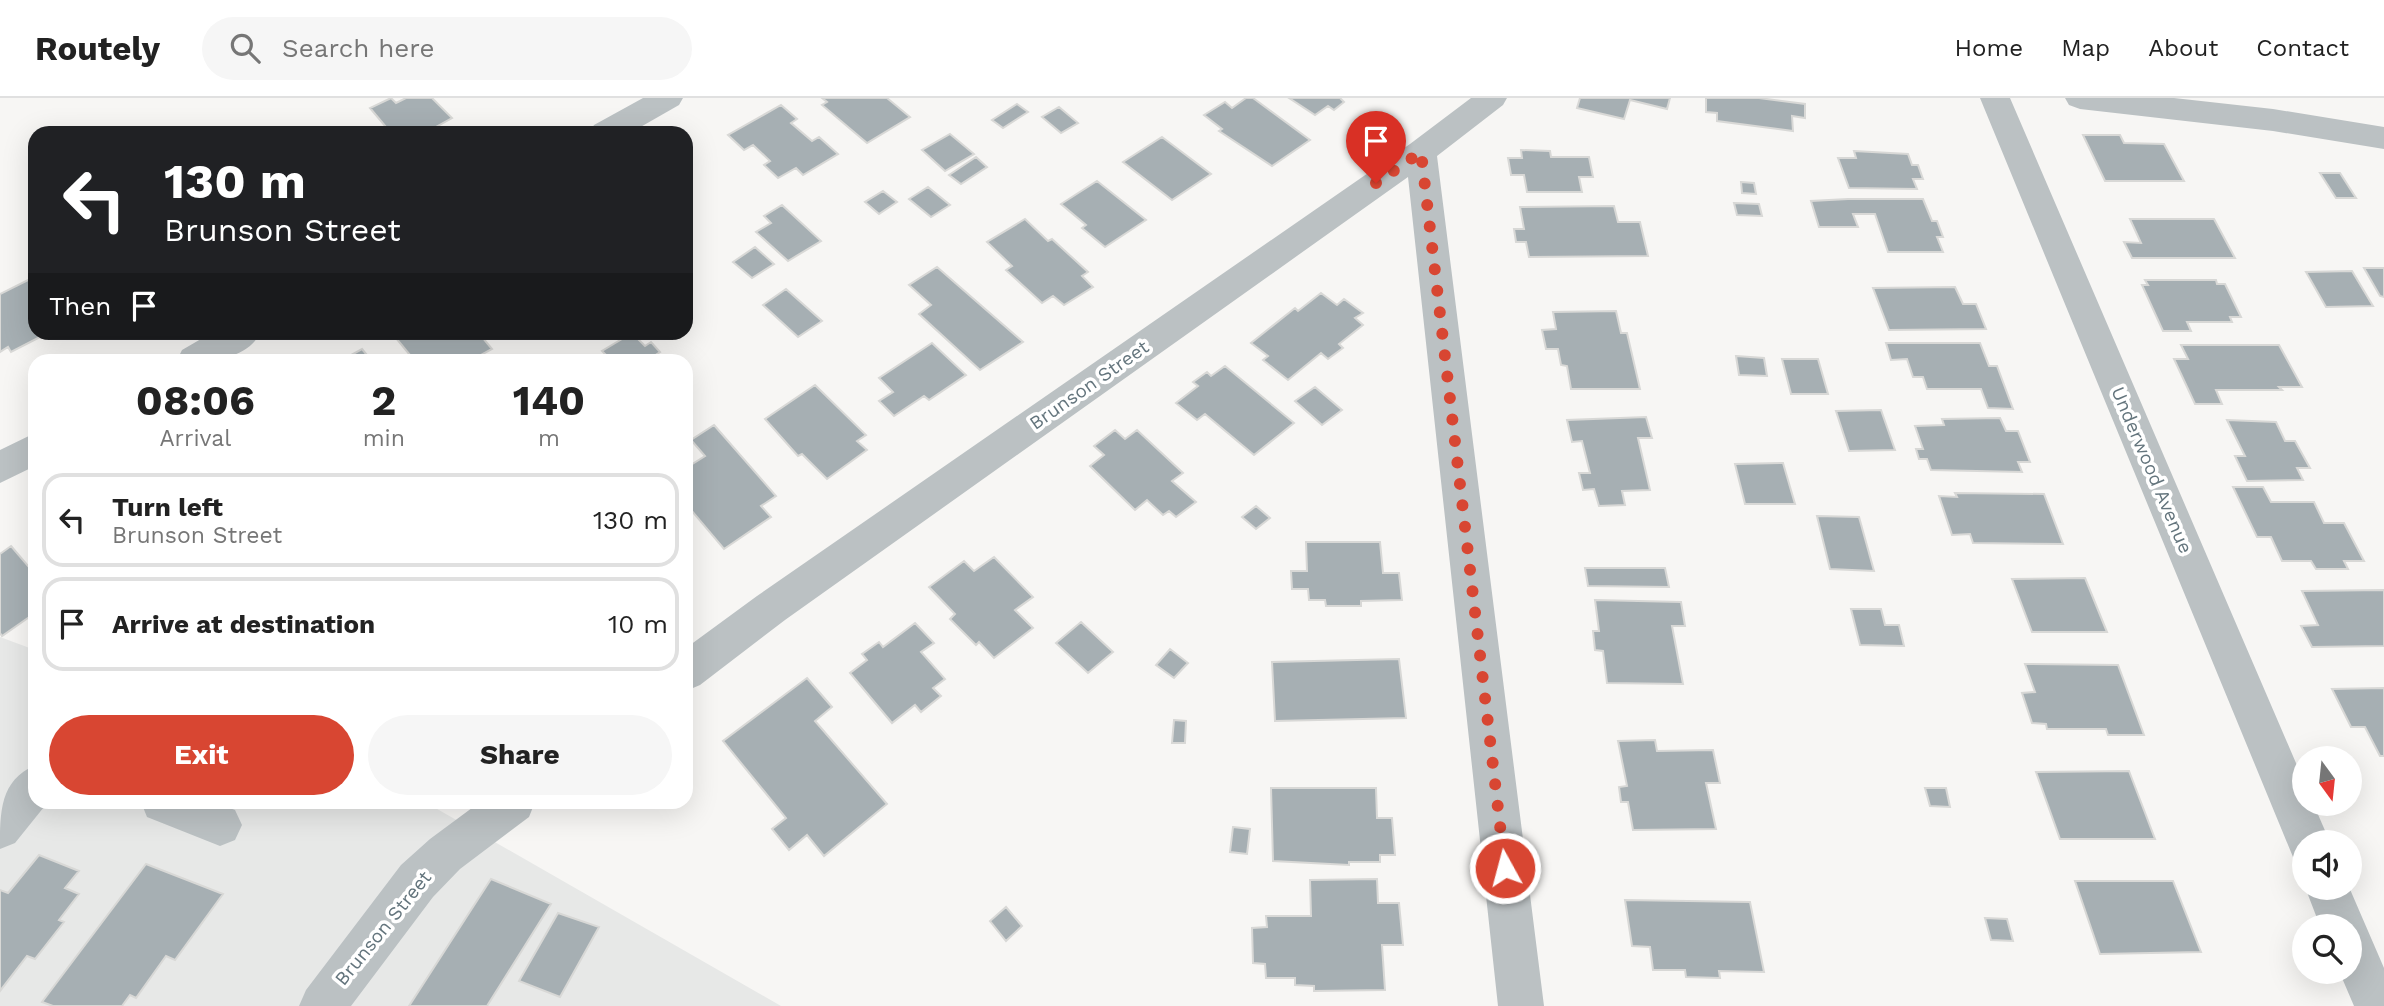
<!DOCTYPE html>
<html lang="en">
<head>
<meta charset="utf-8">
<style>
	body { margin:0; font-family:"Work Sans",sans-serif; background:#f6f6f6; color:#222; height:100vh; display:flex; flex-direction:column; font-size:26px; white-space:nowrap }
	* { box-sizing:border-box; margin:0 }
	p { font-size:23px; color:#767676 }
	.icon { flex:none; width:38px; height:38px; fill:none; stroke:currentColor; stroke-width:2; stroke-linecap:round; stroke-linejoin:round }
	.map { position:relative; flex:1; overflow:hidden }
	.drawer { position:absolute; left:28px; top:256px; width:665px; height:455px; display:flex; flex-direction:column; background:#fff; border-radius:21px; box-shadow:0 7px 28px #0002 }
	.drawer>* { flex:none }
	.banner { position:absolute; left:28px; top:28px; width:665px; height:214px; border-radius:21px; box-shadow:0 7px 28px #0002; background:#202124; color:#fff; overflow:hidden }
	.needle { width:46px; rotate:165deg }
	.controls { position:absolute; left:2292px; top:648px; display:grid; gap:14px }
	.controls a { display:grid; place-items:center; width:70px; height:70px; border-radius:50%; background:#fff; box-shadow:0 7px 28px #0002; font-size:35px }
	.pin { position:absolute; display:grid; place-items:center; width:60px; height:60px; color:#fff; margin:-72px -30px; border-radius:50% 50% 50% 0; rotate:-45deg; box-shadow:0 0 7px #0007 }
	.pin .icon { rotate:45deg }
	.me { position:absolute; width:77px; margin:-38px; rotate:353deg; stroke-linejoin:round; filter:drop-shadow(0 0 5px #0008) }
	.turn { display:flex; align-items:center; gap:24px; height:147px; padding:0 21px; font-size:32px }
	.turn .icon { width:91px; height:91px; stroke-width:2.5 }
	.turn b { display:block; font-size:49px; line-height:60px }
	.then { display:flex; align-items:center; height:66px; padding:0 21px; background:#0003; gap:14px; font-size:26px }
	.eta { display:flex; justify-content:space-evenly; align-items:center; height:119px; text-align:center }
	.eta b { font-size:42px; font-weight:700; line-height:49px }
	.cta { display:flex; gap:14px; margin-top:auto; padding:14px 21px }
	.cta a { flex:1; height:80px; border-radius:42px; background:#d84632; color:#fff; font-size:28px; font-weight:700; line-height:80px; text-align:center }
	.cta a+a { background:#f6f6f6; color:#222 }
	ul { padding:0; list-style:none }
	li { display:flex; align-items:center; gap:21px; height:94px; margin:0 14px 10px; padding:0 7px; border:4px solid #e0e0e0; border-radius:21px }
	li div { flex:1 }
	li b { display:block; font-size:26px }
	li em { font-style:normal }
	header { display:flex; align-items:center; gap:42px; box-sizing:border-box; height:98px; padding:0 35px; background:#fff; border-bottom:2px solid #e0e0e0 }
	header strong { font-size:33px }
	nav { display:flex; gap:38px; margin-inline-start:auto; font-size:24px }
	.search { width:490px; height:63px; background:#f6f6f6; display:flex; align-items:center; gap:18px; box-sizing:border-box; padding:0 24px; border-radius:38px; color:#767676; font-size:26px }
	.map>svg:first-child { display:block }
	.built { fill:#e7e8e7 }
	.building { fill:#a6afb3; stroke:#d8d8d6; stroke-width:2 }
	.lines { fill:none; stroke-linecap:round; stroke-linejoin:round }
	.minor { fill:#bbc1c3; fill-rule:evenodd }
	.route { stroke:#d84632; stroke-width:12; stroke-dasharray:0 21.6 }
	.labels { text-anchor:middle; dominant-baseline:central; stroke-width:7; stroke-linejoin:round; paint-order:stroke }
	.street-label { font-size:19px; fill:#64757d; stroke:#fff }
</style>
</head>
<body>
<header>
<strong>Routely</strong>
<div class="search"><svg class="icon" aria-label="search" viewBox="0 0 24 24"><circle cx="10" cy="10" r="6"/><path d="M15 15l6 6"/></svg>Search here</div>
<nav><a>Home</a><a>Map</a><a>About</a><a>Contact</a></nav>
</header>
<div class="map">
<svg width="2384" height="908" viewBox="0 0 2384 908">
	<rect width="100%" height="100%" fill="#f7f6f4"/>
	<!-- built -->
	<path class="built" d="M0,539L35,552V704H425L781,908H0Z"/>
	<!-- building -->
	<path class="building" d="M391,0L396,5L406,0H432L452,20L436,29L440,33L436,35H391L370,10Z
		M822,0H887L910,19L867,45L822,7L827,4Z
		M1246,0H1253L1310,42L1272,68L1219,33L1222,31L1204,17L1225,4L1232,10Z
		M1289,0H1340L1344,4L1334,12L1328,8L1315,17Z
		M1580,0H1670L1667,11L1630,2L1624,21L1577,10Z
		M1706,0H1759L1805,6V20L1792,18L1793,33L1717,23V15L1706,14Z
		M1017,6L1028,14L1003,30L992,22Z
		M781,7L797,21L791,25L812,43L819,39L838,56L803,77L796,70L778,80L764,67L770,63L753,47L744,52L728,37Z
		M1059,9L1078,25L1061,35L1042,19Z
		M950,36L974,56L945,73L922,52Z
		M2083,37H2120L2124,45L2164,46L2184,83H2105Z
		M1162,39L1211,76L1172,102L1123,64Z
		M1521,52L1550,53L1551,59H1589L1593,79H1579L1582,94H1527L1524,77H1511L1508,60H1522Z
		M1854,53L1908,56L1912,67H1918L1923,81H1913L1917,91L1849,90L1838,60H1856Z
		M976,59L987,69L961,86L949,77Z
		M2320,75H2340L2356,100H2336Z
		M1097,83L1146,122L1105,149L1082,130L1086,127L1061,106Z
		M1741,84L1754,85L1756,96L1742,95Z
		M928,89L950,107L931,119L909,101Z
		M883,93L897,104L879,116L865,104Z
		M1848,101H1923L1932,123H1937L1943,139H1937L1943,154H1888L1875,116H1853L1858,129H1819L1811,103Z
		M1734,105L1759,106L1762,118L1737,117Z
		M782,107L821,143L788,163L756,134L771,125L764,118Z
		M1614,108L1618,124H1640L1648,158L1529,159L1526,144H1516L1514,131H1524L1520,109Z
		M1025,121L1048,143L1052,141L1088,174L1082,178L1093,189L1064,207L1053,198L1042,205L1006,172L1012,168L987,144Z
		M2130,121H2214L2235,160H2132L2124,144L2141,145Z
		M755,149L774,166L752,180L733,164Z
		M937,169L1023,244L980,272L919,216L931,207L909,187Z
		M2364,170H2384V199L2380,198Z
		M2352,173L2373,208L2326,209L2306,174Z
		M30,181L35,188V234H40L42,238L11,254L8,249L0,254V196Z
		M2145,182H2216L2217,186H2225L2241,219H2230L2232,224H2187L2191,233H2163L2142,187H2148Z
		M1955,189L1963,206H1976L1986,231L1889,232L1873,190Z
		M786,191L822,223L798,239L763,207Z
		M1321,195L1337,207L1344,201L1363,215L1355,220L1363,227L1339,246L1343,250L1328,261L1321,255L1288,282L1263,262L1268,258L1251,245L1295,210L1298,213Z
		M1616,213L1621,235H1627L1640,291H1571L1567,268L1561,267L1558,251H1546L1542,232L1556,231L1553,214Z
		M391,234H478L492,251L472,262H434L430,258L423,262H414Z
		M632,235L645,248L651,244L660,254L648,262H611L602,253Z
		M932,245L966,277L929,302L924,298L894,318L879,303L893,294L879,280Z
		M1886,245H1980L1989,268H1997L2013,311L1988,310L1981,291H1927L1923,279H1913L1907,261L1891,262Z
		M2181,247H2279L2302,289H2279L2282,292H2216L2222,306H2195L2174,261H2188Z
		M362,251L371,262H342Z
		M1736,258L1764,260L1767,278L1739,277Z
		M1782,261H1818L1828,296H1791Z
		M1225,268L1294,325L1254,357L1205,316L1197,322L1176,305L1198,288L1193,284L1207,274L1211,278Z
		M815,287L866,337L857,343L867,352L827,381L802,356L798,358L765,321Z
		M1315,289L1342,312L1322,327L1295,303Z
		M1881,312L1895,352L1849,353L1836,313Z
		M1646,319L1652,340H1638L1650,392L1622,393L1625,407L1599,408L1594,391L1583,392L1579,375H1590L1582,343L1572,344L1567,322Z
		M2000,320L2006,333H2018L2030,364H2018L2022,374L1931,372L1927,361H1919L1916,351H1923L1915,328L1944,327L1942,321Z
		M2227,322L2276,324L2285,343H2295L2310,370H2297L2303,382L2247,383L2235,358H2245Z
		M714,327L776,398L761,408L771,419L724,451L686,406V370L705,358L691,342Z
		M1115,332L1125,341L1137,332L1183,375L1172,383L1196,404L1176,419L1169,413L1163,417L1147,402L1135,412L1090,368L1104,357L1094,348Z
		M1783,365L1795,406H1745L1735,366Z
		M2233,389H2263L2271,404H2314L2324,425H2344L2364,463H2344L2348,471H2316L2311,463H2282L2271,439H2257Z
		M1955,395L2044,396L2063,446L1973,445L1970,436L1952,437L1939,398L1957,399Z
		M1256,408L1270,420L1256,431L1242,419Z
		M1817,418L1859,419L1874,473L1830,471Z
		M1306,444H1380L1383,475H1399L1402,502L1361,503V508H1326L1325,502H1309L1308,491H1292L1291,473H1307Z
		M11,448L35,476V515L2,538L0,535V456Z
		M994,459L1033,499L1015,512L1033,530L994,560L979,544L976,547L950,521L955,516L929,489L964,463L974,473Z
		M1585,470H1665L1669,489L1588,488Z
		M2085,480L2107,534H2032L2012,481Z
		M2384,492V548L2312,549L2301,528L2318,527L2302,493Z
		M1595,502L1681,504L1685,528H1672L1683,586L1607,585L1603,553L1595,552L1593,533H1599Z
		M1851,511H1881L1885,527H1899L1904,548L1860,547Z
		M1081,524L1113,554L1088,575L1056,545Z
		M915,525L934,545L921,554L945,581L933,590L941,598L921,614L915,607L892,625L850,575L867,562L862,556L879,544L883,549Z
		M1170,551L1188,565L1174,580L1156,567Z
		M1399,561L1406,620L1275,623L1272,564Z
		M2025,566L2118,567L2144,637H2108L2106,631H2047L2046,626L2032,625L2022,595L2035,594Z
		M807,580L832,609L815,623L887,706L824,758L807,737L789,752L772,731L786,720L723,643Z
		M2384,590V658H2380L2365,629H2351L2332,591Z
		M1174,622L1186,623L1185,645H1172Z
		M1655,642L1657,653L1713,652L1720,685H1706L1716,731L1633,732L1628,704H1621L1619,689L1627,688L1618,643Z
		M2129,673L2155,741H2060L2036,674Z
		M1271,690H1376L1377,720H1392L1395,757H1380V764H1349V767L1273,763Z
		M1925,690H1946L1950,709L1930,708Z
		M1233,729L1250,731L1247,756L1230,754Z
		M39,757L79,773L65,790L79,796L59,822L64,824L35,861L27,858L0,893V792L8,795Z
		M146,766L223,796L175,862L166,858L136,900L130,897L122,908H53L42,904Z
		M491,781L551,806L487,908H409Z
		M1377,781L1378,805H1399L1403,847H1382L1385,892L1314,893V888L1295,887V880H1266L1265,866L1253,865L1252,830L1267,829L1266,818H1311L1310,782Z
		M2075,783H2173L2201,854L2100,856Z
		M1625,802L1750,804L1764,874L1719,873L1720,880L1686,879L1685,872H1653L1650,849L1632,848Z
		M1006,809L1022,828L1006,843L990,823Z
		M558,815L599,829L560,899L519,883Z
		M1985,820L2007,821L2013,843L1991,842Z"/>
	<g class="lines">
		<!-- minor -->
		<path class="minor" d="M643,0H683L679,7L630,35H589L594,27Z
			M1471,0H1507L1503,7L1437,58L1544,908H1498L1408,79L785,522L700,587L686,593V550L757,498L1410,46Z
			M1980,0H2010L2305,686V705H2313L2330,744H2305V764L2293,759Z
			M2065,0H2174L2273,11L2384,29V51L2273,33L2080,11L2069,7Z
			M213,234H261C245,265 206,262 177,262L182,252Z
			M35,335V368L0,385V352Z
			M35,667V704H48L15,745L0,751C0,713 0,683 35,667Z
			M141,704H214L235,712L242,727L235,742L220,748L147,719Z
			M480,704H535L529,719L460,771L433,799L351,908H299L306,892L401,767L430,741Z
			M2305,789H2349L2384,870V908H2354L2339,873H2350V828H2320Z"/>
	</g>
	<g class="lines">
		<!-- route -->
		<path class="route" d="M1376,85L1421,54L1505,770"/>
	</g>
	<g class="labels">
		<!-- street labels -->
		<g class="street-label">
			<text transform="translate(1089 287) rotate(-35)">Brunson Street</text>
			<text transform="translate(2152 372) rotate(67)">Underwood Avenue</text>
			<text transform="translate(383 830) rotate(-51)">Brunson Street</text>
		</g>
	</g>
</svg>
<div class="controls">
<a><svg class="needle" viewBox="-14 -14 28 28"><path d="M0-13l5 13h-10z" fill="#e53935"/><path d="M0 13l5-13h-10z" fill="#767676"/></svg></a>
<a><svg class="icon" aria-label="sound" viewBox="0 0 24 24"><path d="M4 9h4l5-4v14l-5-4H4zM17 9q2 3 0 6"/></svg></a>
<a><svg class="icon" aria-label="search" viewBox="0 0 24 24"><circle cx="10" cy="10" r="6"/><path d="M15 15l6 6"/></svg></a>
</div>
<div class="pin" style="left:1376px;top:85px;background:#d93025"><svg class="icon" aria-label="arrive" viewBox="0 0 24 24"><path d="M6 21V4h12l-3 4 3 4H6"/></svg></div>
<svg class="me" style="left:1505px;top:770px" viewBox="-20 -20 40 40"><circle r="17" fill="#d84632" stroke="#fff" stroke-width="3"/><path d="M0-11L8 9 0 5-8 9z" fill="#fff"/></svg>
<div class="banner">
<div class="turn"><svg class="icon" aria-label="left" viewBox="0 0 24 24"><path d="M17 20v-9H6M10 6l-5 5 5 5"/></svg><div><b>130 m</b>Brunson Street</div></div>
<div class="then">Then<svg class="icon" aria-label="arrive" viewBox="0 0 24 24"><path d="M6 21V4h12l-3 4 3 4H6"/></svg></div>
</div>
<section class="drawer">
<div class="eta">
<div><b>08:06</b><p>Arrival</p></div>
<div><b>2</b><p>min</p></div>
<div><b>140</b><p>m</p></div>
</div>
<ul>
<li><svg class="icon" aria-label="left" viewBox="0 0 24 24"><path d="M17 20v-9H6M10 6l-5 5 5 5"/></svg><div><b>Turn left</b><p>Brunson Street</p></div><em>130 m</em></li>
<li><svg class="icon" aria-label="arrive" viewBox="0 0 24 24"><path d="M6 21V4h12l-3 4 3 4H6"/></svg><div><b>Arrive at destination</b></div><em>10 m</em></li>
</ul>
<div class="cta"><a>Exit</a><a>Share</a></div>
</section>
</div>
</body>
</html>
